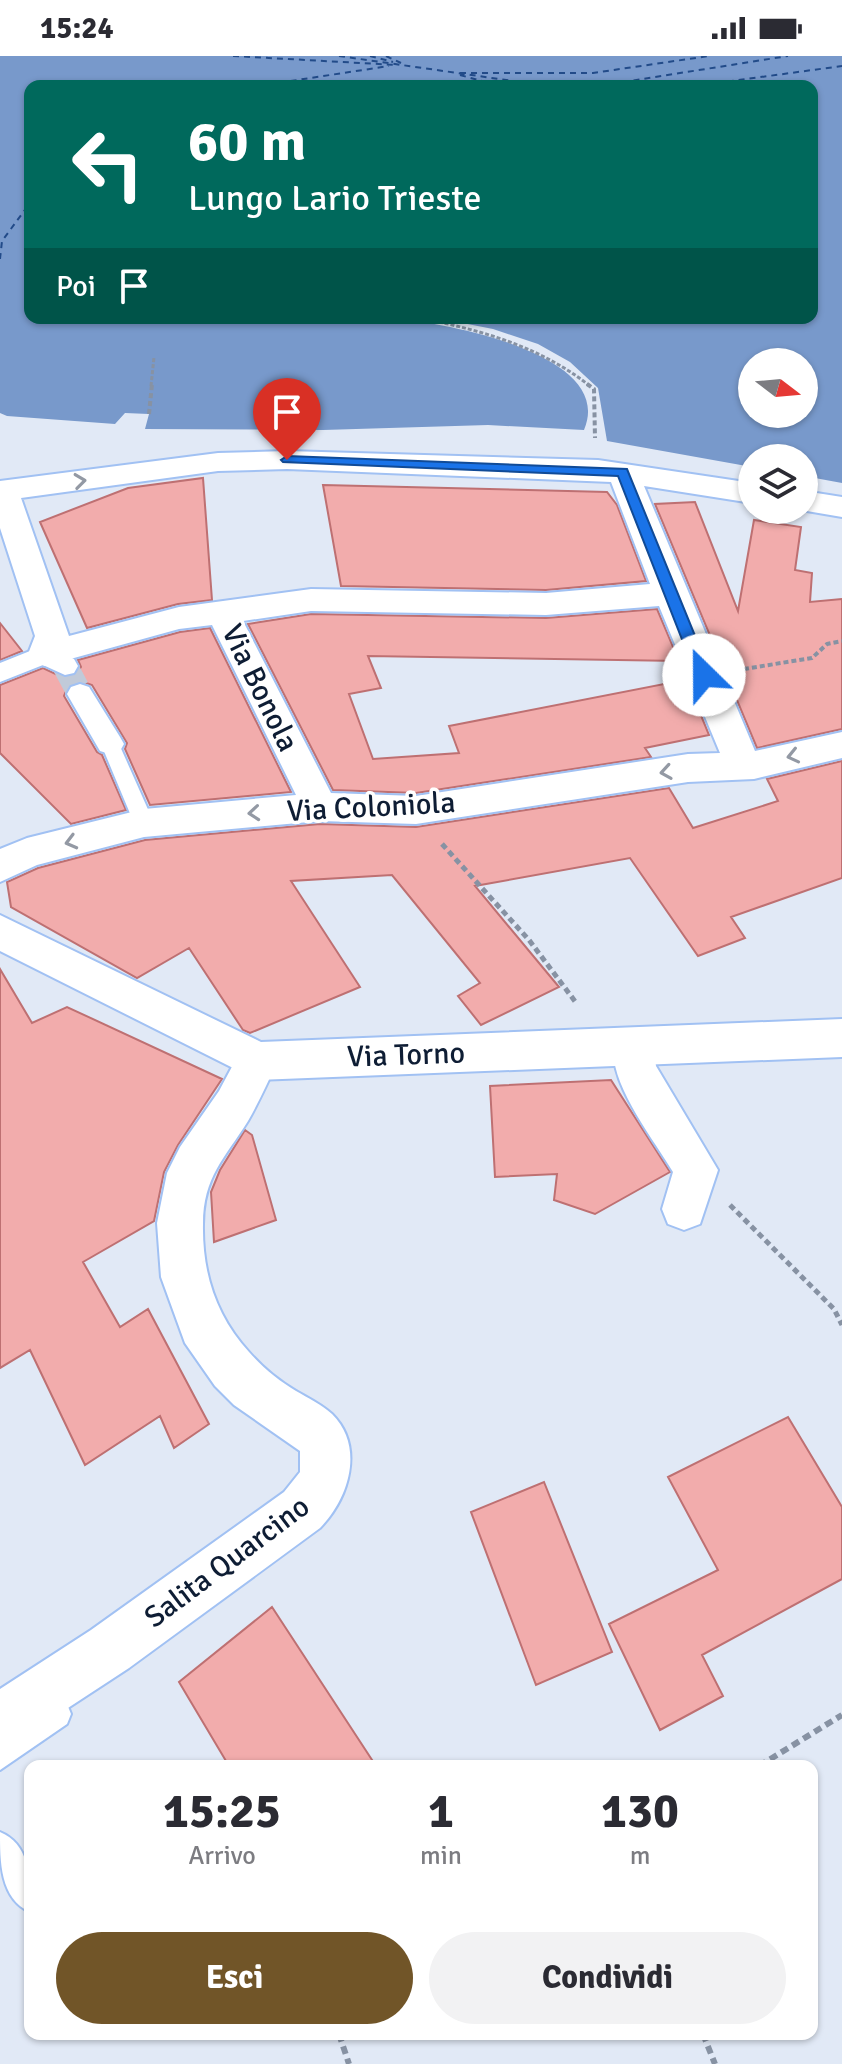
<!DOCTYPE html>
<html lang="it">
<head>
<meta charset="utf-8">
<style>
	body { margin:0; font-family:Signika,sans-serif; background:#f2f2f3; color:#2b2b33; height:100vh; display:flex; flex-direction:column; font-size:30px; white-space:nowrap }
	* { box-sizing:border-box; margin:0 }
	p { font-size:26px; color:#7c7c81 }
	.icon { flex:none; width:44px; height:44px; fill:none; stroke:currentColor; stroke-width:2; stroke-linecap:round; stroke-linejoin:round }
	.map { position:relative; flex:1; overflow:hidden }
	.details { position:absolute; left:24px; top:1704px; width:794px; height:280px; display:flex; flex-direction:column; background:#fff; border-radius:16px; box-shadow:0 2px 6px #0004 }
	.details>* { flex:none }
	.hud { position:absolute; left:24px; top:24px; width:794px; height:244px; border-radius:16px; box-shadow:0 2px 6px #0004; background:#00695c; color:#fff; overflow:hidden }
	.needle { width:52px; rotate:106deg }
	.fabs { position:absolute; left:738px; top:292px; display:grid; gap:16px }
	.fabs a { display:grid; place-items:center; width:80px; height:80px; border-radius:50%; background:#fff; box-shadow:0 2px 6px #0004; font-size:40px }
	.pin { position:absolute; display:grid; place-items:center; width:68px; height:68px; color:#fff; margin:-82px -34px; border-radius:50% 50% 50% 0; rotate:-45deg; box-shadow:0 0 8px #0007 }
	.pin .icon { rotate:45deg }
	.me { position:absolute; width:88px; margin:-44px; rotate:337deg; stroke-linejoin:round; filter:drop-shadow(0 0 6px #0008) }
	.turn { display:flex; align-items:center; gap:28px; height:168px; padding:0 32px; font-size:36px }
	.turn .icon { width:104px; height:104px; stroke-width:2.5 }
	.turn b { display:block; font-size:56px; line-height:68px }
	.then { display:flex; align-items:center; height:76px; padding:0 32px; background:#0003; gap:16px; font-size:30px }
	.eta { display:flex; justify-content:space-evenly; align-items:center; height:136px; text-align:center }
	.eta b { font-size:48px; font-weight:700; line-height:56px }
	.action { display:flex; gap:16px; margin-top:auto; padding:16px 32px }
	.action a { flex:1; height:92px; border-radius:48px; background:#715528; color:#fff; font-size:32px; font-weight:700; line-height:92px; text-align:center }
	.action a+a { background:#f2f2f3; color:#2b2b33 }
	.status { display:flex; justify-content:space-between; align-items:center; height:56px; padding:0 40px; background:#fff; direction:ltr }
	.status svg { height:22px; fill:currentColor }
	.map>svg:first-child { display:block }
	.water { fill:#7899cb; fill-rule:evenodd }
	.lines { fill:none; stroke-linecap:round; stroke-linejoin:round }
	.ferry { stroke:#224b89; stroke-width:2; stroke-dasharray:6 5; stroke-linecap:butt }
	.building { fill:#f2acac; stroke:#be7072; stroke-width:2 }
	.pedestrian-tunnel { stroke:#c1cad9; stroke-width:25; stroke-dasharray:25 12; stroke-linecap:butt }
	.service-casing { stroke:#a1c1f3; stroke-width:4 }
	.pedestrian-casing { stroke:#a1c1f3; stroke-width:4 }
	.minor-casing { stroke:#a1c1f3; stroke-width:4 }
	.secondary-casing { stroke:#a1c1f3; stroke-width:4 }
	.path-far3 { stroke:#8792a3; stroke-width:3; stroke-dasharray:4 2; stroke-linecap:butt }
	.path-far2 { stroke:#8792a3; stroke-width:4; stroke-dasharray:5 3; stroke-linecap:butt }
	.path-far1 { stroke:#8792a3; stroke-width:5; stroke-dasharray:6 4; stroke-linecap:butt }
	.path { stroke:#8792a3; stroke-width:6; stroke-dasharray:8 5; stroke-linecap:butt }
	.service { fill:#fff; fill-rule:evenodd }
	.pedestrian { fill:#fff; fill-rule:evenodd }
	.minor { fill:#fff; fill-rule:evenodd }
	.secondary { fill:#fff; fill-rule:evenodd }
	.oneway { stroke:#9399a4 }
	.route { fill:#1a73e8; stroke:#114b97; stroke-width:2 }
	.labels { text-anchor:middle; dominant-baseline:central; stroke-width:7; stroke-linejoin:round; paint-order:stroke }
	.street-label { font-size:30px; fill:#0e1d34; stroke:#fff }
</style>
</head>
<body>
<div class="status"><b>15:24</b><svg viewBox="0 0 49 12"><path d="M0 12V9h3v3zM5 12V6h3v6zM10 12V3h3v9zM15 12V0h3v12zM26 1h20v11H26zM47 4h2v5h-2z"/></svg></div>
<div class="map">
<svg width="842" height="2008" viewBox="0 0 842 2008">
	<rect width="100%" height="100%" fill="#e1e9f6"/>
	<!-- water -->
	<path class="water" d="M0,0H842V427L804,420V402H752V411L607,385L598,332L570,306L538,288L493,273L437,262H812V30H30V262C112,262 193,262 275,262C313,262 353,259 391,262C439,266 617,296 584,374L488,369L323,374L145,373L149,358L125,357L115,368L7,360L0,357ZM752,306H804V358H752Z"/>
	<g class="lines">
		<!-- ferry -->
		<path class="ferry" d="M233,0L397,9
			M339,0L534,28L598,30L788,0
			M370,0L393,6
			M386,0L401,7
			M460,17H593L709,0
			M460,19L500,30
			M258,30L389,10
			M695,30L842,10
			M0,203L2,185L30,147"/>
	</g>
	<!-- building -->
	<path class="building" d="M203,422L212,544L178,548L87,572L40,466L128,432Z
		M323,429L607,436L617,449L646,525L546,534L341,530Z
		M695,446L738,555L754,464L801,471L795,514L812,517L810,546L842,543V673L757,692L655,448Z
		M657,553L679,605L368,600L381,632L349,638L373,703L459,697L449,670L685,624V620L709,679L645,692L651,701L416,737L333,734L248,568L311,558L546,562Z
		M0,567L22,595L0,604Z
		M210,572L291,736L150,749L125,693L127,687L92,629L81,625L68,630L64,640L97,696L102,699L126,754L71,768L0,697V629L43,612L64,622L75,620L81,611L78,604L180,576Z
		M842,705V822L731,861L745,882L698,900L630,802L475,830L559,931L481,969L458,940L480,927L392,819L291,825L360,931L250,977L243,974L189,892L137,922L11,851L7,826L38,812L145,784L320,768L416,771L669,732L693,772L778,745L767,723Z
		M0,913L32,967L67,951L222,1023L178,1089L164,1116L154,1165L83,1206L120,1271L148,1253L209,1368L174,1392L160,1360L85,1409L30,1294L0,1312Z
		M611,1024L670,1116L595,1158L554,1144L557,1118L495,1121L490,1030Z
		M245,1074L252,1079L276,1164L214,1186L211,1136L220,1114Z
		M788,1361L842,1451V1523L702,1599L723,1640L660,1674L609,1568L718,1514L668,1421Z
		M544,1426L612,1596L536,1629L471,1456Z
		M272,1551L376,1710H229L179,1626Z"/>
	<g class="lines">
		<!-- pedestrian-tunnel -->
		<path class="pedestrian-tunnel" d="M65,610L80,638"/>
		<defs>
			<path id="service" d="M110,681L119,688L154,767L151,772H137L134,767L101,688Z
				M57,1644L67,1648L71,1658L67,1668L0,1714V1681Z
				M0,1776C32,1789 30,1827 30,1856C0,1843 0,1805 0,1776Z"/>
			<path id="pedestrian" d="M45,589L74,603L78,610L74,617L65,619L43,609L0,626V607Z
				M80,628L89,631L120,681L124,688L120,695L110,698L100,695L67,638L71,631Z"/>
			<path id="minor" d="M287,395L598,404L752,427V447L644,430L755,695L842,676V702L754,723L688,726L416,768L320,765L144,781L37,809L0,826V793L27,782L144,753L296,739L212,569L179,573L45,610L33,606L28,598L35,580L0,472V425L218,397ZM287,413L611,426L650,528L546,537L311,533L179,551L69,580L21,442L218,415ZM659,550L720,697L688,698L416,740L331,737L243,565L311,555L546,559Z
				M804,435L842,441V461L801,454H804Z
				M632,973L647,978L653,991L656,1010L718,1114L700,1168L684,1174L668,1168L662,1153L673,1116C653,1082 599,1016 617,978Z
				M257,987L272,992L278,1005C268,1025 259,1046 248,1065C225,1102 203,1121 203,1168C202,1217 216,1260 249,1296C262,1311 279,1325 296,1335C308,1342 321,1348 332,1358C365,1391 349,1442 320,1472L129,1612L19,1684L0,1693V1633L91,1574L284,1436L300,1416V1395L234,1349L215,1330L185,1287L161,1221L157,1167L167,1117L180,1091L219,1035L242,992Z"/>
			<path id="secondary" d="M0,859L261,986L842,963V1001L257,1024L0,895Z"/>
		</defs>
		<!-- service casing -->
		<use href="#service" class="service-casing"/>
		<!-- pedestrian casing -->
		<use href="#pedestrian" class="pedestrian-casing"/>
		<!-- minor casing -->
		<use href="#minor" class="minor-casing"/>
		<!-- secondary casing -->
		<use href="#secondary" class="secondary-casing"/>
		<!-- path-far3 -->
		<path class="path-far3" d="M421,262C483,275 539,290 590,330
			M151,330L154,301"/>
		<!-- path-far2 -->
		<path class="path-far2" d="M587,328L594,333L595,382
			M149,358L152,328
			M744,613L812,602L827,588L842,585"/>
		<!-- path-far1 -->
		<path class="path-far1" d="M442,788L529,884L577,948
			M730,1149L834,1253L842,1269"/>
		<!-- path -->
		<path class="path" d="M759,1710L842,1659
			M339,1978L349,2008
			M703,1978L715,2008"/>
		<!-- service -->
		<use href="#service" class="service"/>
		<!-- pedestrian -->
		<use href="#pedestrian" class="pedestrian"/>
		<!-- minor -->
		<use href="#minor" class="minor"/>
		<!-- secondary -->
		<use href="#secondary" class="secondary"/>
	</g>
	<!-- one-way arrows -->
	<defs><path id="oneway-chevron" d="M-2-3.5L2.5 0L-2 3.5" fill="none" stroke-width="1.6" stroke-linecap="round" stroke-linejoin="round" transform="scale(2)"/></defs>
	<g class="oneway">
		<use href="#oneway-chevron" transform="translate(80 425) rotate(-7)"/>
		<use href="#oneway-chevron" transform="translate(793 700) rotate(167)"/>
		<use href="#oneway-chevron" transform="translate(666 716) rotate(171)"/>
		<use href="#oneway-chevron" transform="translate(254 757) rotate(175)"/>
		<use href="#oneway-chevron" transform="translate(71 786) rotate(165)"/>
	</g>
	<!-- route -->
	<path class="route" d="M287,400L627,413L711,619L704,624L696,619L618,420L283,406L281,404Z"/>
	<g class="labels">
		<!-- street labels -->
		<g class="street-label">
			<text transform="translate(260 632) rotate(64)">Via Bonola</text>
			<text transform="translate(371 751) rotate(-3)">Via Coloniola</text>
			<text transform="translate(406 999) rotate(-2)">Via Torno</text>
			<text transform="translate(227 1506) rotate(-37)">Salita Quarcino</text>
		</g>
	</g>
</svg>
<div class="fabs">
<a><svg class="needle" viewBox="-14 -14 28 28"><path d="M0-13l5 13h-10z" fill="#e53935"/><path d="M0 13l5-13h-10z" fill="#7c7c81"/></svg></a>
<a><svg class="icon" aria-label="layers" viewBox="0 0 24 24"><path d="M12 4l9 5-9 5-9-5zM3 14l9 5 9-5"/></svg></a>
</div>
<div class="pin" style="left:287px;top:404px;background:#d93025"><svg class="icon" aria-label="arrive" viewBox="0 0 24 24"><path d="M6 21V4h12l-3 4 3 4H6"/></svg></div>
<svg class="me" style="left:704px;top:619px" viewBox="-20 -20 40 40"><circle r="19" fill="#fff"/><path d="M0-13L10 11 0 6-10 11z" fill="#1a73e8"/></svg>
<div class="hud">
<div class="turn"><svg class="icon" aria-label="left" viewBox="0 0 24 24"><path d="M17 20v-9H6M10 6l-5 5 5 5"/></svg><div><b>60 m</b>Lungo Lario Trieste</div></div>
<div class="then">Poi<svg class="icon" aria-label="arrive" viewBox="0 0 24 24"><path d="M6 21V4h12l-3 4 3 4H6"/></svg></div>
</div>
<section class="details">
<div class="eta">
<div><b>15:25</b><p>Arrivo</p></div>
<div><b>1</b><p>min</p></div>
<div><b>130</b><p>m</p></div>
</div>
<div class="action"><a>Esci</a><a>Condividi</a></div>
</section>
</div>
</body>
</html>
